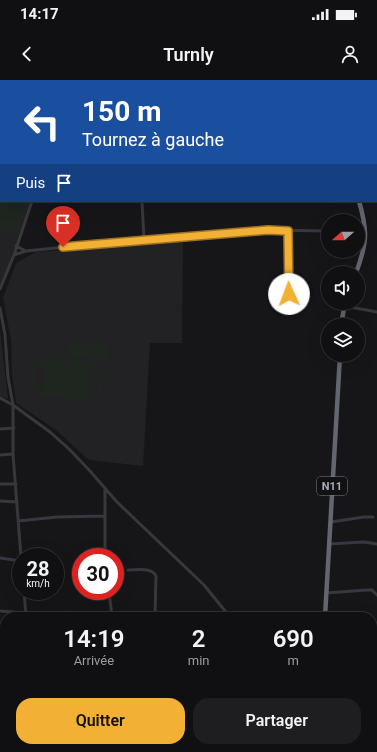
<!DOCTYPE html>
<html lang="fr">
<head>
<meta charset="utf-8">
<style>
	body { margin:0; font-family:Roboto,sans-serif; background:#1e1e20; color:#f1f3f6; height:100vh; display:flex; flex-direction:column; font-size:15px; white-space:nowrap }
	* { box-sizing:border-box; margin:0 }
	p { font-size:13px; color:#9c9d9f }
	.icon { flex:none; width:22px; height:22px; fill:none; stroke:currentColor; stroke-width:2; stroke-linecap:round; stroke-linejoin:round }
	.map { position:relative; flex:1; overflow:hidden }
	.drawer { position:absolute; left:0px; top:532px; width:377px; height:140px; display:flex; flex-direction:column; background:#101012; border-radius:16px 16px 0 0; box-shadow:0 4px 16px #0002,0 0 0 1px #303032 }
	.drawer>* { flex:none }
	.hud { position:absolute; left:0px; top:0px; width:377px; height:122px; box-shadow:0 4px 16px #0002,0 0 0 1px #303032; background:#1a4fa0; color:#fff; overflow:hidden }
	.needle { width:26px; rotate:249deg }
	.buttons { position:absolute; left:321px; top:134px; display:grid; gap:8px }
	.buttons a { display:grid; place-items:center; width:44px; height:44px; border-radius:50%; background:#101012; box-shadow:0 4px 16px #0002,0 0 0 1px #303032; font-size:20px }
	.speed { position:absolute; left:12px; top:468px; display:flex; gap:8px; font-size:20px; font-weight:700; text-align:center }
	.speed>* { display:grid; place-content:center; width:52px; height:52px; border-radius:50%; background:#101012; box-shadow:0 4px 16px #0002,0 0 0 1px #303032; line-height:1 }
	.speed small { font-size:10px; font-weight:400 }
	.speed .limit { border:6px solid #d22; background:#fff; color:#111 }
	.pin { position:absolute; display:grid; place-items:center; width:34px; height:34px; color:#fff; margin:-41px -17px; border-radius:50% 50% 50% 0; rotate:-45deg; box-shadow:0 0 4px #0007 }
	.pin .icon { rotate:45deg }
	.me { position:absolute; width:44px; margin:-22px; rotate:358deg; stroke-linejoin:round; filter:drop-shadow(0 0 3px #0008) }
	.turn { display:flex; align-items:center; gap:14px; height:84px; padding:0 16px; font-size:18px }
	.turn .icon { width:52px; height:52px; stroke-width:2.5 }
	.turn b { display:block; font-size:28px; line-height:34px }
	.then { display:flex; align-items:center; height:38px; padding:0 16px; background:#0003; gap:8px; font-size:15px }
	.eta { display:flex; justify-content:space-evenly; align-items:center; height:68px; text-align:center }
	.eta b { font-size:24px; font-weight:600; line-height:28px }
	.action { display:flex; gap:8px; margin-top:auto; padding:8px 16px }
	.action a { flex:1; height:46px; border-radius:16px; background:#f2b134; color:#111; font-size:16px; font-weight:600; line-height:46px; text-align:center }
	.action a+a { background:#1e1e20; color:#f1f3f6 }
	.status { display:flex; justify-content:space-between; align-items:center; height:28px; padding:0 20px; background:#101012; direction:ltr }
	.status svg { height:11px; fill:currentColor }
	header { display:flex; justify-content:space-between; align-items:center; height:52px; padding:0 16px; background:#101012; font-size:18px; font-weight:600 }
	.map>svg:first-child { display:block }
	.built { fill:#222225 }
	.green { fill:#1e261f; fill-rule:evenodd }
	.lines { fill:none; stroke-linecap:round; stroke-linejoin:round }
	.minor { stroke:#37383d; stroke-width:3 }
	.highway { stroke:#63666e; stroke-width:4.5 }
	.route-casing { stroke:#9d7322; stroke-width:10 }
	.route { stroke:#f2b134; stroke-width:7 }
	.labels { text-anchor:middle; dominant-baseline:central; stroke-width:4; stroke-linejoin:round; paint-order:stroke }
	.shield { fill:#111113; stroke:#7b7e86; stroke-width:1 }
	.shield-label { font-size:11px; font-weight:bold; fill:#a8adb8 }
</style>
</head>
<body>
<div class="status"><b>14:17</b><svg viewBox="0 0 49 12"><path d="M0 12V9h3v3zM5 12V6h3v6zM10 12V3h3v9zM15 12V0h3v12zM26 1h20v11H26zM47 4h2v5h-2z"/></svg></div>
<header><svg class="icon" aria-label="back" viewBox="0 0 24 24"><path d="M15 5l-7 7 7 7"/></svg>Turnly<svg class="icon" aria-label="person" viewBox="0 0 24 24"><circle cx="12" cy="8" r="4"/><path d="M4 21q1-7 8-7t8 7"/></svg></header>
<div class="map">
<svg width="377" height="672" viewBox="0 0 377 672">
	<rect width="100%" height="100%" fill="#161618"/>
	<!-- built -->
	<path class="built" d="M0,0L18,1H1V121H31L8,188L0,205Z
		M183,161L182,263H150L143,386L89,380L56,350L16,323L12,295L11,260L3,218L16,183L36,172Z
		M0,248L8,319L0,317Z"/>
	<!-- green -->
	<path class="green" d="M0,117L1,121H12L27,126L17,156L0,150Z
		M68,263L109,265L108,279L68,277Z
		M45,278C55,279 84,278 92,281C101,285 105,295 103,304C102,312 99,315 92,317V320L37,317C37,312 32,308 30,303C27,292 35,282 45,278ZM45,283L44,312C30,306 31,288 45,283ZM91,287C106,290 101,309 90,315Z"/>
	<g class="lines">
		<!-- minor -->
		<path class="minor" d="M157,0L162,1
			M238,0V1
			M74,1V0
			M137,1V0
			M278,1V0
			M376,85L377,84
			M376,111H377
			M142,121L144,160
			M289,151V214
			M358,153H366
			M16,166L26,171
			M14,175L26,171L75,166L268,150L328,151
			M0,209L14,175L32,121
			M345,226L377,232
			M0,228L5,255L8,297L13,325V374L21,477
			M0,318L13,325L50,352L69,369L90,391L117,422L204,505L230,537
			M0,349L14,348
			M0,375L13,374
			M0,404H16
			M105,409V477
			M0,421L17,422
			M18,441L57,437L104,436
			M331,442L364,437H373
			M329,464L364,462L377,464
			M0,478L21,481
			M128,490C137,490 152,487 156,496L155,537
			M24,511L26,537
			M109,511L112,537
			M326,513L367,510H372L377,515
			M0,531L26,533
			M372,588L373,587V569
			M0,594L5,595
			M372,629H374L377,642
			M31,667L32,672
			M131,667V672
			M172,667V672
			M198,667L199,672
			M276,667L297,672"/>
		<!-- highway -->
		<path class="highway" d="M376,11L377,8
			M356,193C367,163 368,152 359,121
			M341,245L345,223
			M325,537L340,275
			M317,672V667"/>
	</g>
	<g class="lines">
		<defs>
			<path id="route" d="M63,167L268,150L288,151L289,214"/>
		</defs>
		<!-- route casing -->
		<use href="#route" class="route-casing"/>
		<!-- route -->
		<use href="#route" class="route"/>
	</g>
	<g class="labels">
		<!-- shield labels -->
		<rect class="shield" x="317" y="397" width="30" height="18" rx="3"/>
		<g class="shield-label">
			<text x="332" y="406">N11</text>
		</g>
	</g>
</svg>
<div class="buttons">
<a><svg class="needle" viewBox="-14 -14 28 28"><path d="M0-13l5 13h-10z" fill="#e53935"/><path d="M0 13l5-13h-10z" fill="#9c9d9f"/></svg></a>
<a><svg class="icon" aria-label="sound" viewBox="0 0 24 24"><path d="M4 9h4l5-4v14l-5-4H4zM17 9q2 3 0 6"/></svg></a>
<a><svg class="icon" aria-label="layers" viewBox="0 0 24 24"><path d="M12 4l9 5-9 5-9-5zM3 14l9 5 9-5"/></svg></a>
</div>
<div class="speed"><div>28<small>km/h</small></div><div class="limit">30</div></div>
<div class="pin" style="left:63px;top:167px;background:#d93025"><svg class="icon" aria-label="arrive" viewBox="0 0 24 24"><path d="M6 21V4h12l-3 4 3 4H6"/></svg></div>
<svg class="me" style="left:289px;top:214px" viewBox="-20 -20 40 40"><circle r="19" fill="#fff"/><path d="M0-13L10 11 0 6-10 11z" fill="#f2b134"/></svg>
<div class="hud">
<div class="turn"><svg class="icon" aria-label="left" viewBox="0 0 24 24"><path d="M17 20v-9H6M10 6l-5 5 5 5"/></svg><div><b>150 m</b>Tournez à gauche</div></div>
<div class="then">Puis<svg class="icon" aria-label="arrive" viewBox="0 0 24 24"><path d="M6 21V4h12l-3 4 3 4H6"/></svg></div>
</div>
<section class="drawer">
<div class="eta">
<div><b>14:19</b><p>Arrivée</p></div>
<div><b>2</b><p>min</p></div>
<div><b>690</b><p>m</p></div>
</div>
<div class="action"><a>Quitter</a><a>Partager</a></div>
</section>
</div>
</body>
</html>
